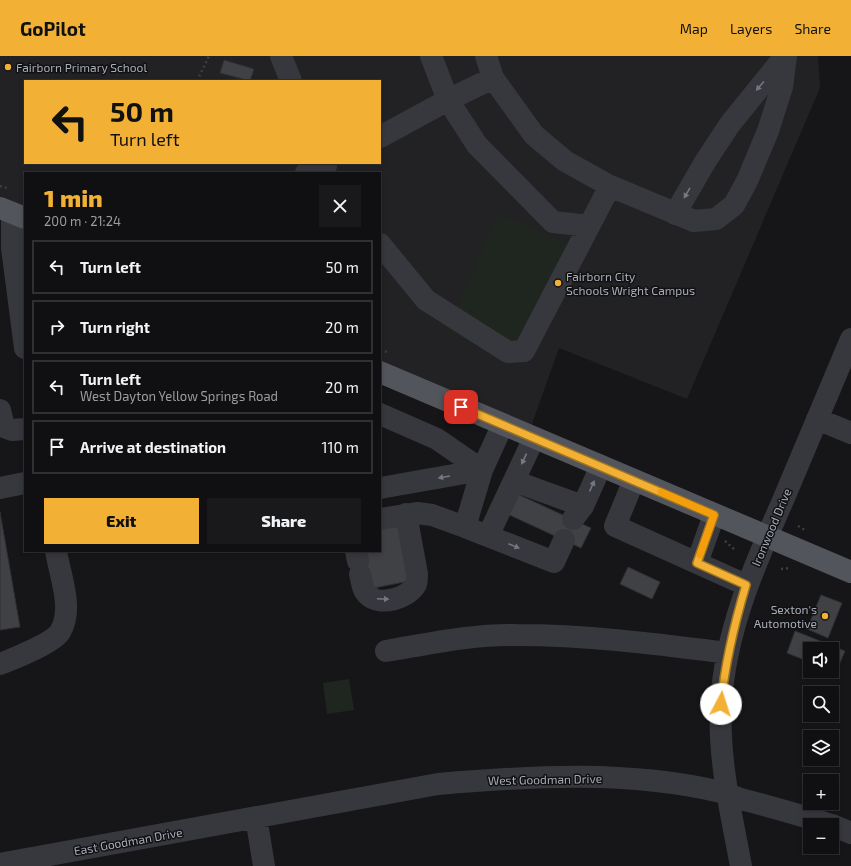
<!DOCTYPE html>
<html lang="en">
<head>
<meta charset="utf-8">
<style>
	body { margin:0; font-family:"Exo 2",sans-serif; background:#19191b; color:#f1f3f6; height:100vh; display:flex; flex-direction:column; font-size:15px; white-space:nowrap }
	* { box-sizing:border-box; margin:0 }
	p { font-size:13px; color:#9c9d9f }
	.icon { flex:none; width:22px; height:22px; fill:none; stroke:currentColor; stroke-width:2; stroke-linecap:round; stroke-linejoin:round }
	.map { position:relative; flex:1; overflow:hidden }
	.sheet { position:absolute; left:24px; top:116px; width:357px; height:380px; display:flex; flex-direction:column; background:#101012; border-radius:0px; box-shadow:0 2px 6px #0003,0 0 0 1px #303032 }
	.sheet>* { flex:none }
	.top-card { position:absolute; left:24px; top:24px; width:357px; height:84px; border-radius:0px; box-shadow:0 2px 6px #0003,0 0 0 1px #303032; background:#f2b134; color:#111; overflow:hidden }
	.fabs { position:absolute; left:803px; top:586px; display:grid; gap:8px }
	.fabs a { display:grid; place-items:center; width:36px; height:36px; border-radius:0px; background:#101012; box-shadow:0 2px 6px #0003,0 0 0 1px #303032; font-size:20px }
	.pin { position:absolute; display:grid; place-items:center; width:34px; height:34px; color:#fff; margin:-17px; border-radius:8px; box-shadow:0 2px 6px #0006 }
	.me { position:absolute; width:44px; margin:-22px; rotate:5deg; stroke-linejoin:round; filter:drop-shadow(0 0 3px #0008) }
	.turn { display:flex; align-items:center; gap:14px; height:84px; padding:0 20px; font-size:18px }
	.turn .icon { width:52px; height:52px; stroke-width:2.5 }
	.turn b { display:block; font-size:28px; line-height:34px }
	.round { display:grid; place-items:center; flex:none; width:42px; height:42px; border-radius:0px; background:#19191b }
	.overview { display:flex; align-items:center; justify-content:space-between; height:68px; padding:0 20px }
	h1 { font-size:24px; font-weight:800; line-height:30px; color:#f2b134 }
	.primary-button { display:flex; gap:8px; margin-top:auto; padding:8px 20px }
	.primary-button a { flex:1; height:46px; border-radius:0px; background:#f2b134; color:#111; font-size:16px; font-weight:800; line-height:46px; text-align:center }
	.primary-button a+a { background:#19191b; color:#f1f3f6 }
	ul { padding:0; list-style:none }
	li { display:flex; align-items:center; gap:12px; height:54px; margin:0 8px 6px; padding:0 12px; border:2px solid #303032; border-radius:0px }
	li div { flex:1 }
	li b { display:block; font-size:15px }
	li em { font-style:normal }
	header { display:flex; align-items:center; gap:24px; box-sizing:border-box; height:56px; padding:0 20px; background:#f2b134; color:#111 }
	header strong { font-size:19px }
	nav { display:flex; gap:22px; margin-inline-start:auto; font-size:14px }
	.map>svg:first-child { display:block }
	.built { fill:#222225; fill-rule:evenodd }
	.green { fill:#1e261f }
	.building { fill:#404145; stroke:#303034 }
	.lines { fill:none; stroke-linecap:round; stroke-linejoin:round }
	.path { stroke:#3d3f44; stroke-width:2.5; stroke-dasharray:2 3; stroke-linecap:butt }
	.minor { stroke:#37383d; stroke-width:22 }
	.major { stroke:#53555c; stroke-width:22 }
	.oneway { fill:#757881 }
	.route-casing { stroke:#9d7322; stroke-width:10 }
	.route { stroke:#f2b134; stroke-width:7 }
	.slow { stroke:#f59e0b; stroke-width:7 }
	.poi-dot { fill:#f2b134; stroke:#111113; stroke-width:1.5 }
	.labels { text-anchor:middle; dominant-baseline:central; stroke-width:3; stroke-linejoin:round; paint-order:stroke }
	.poi-label { font-size:12px; fill:#a8adb8; stroke:#111113; text-anchor:start }
	.street-label { font-size:12px; fill:#a8adb8; stroke:#111113 }
</style>
</head>
<body>
<header>
<strong>GoPilot</strong>
<nav><a>Map</a><a>Layers</a><a>Share</a></nav>
</header>
<div class="map">
<svg width="851" height="810" viewBox="0 0 851 810">
	<rect width="100%" height="100%" fill="#161618"/>
	<!-- built -->
	<path class="built" d="M0,0H818L820,32L687,343L559,292L528,379L380,316V117H25V162L0,152ZM25,25H380V107H25Z"/>
	<!-- green -->
	<path class="green" d="M498,157L569,188L516,306L446,275Z
		M349,623L354,654L327,658L323,627Z"/>
	<!-- building -->
	<path class="building" d="M224,4L254,13L250,25L220,17Z
		M513,436L591,472L581,492L503,456Z
		M0,456L20,571L0,574Z
		M398,468L409,525L369,533L364,495H380V471Z
		M628,511L660,526L652,543L620,528Z
		M821,539L842,547L828,582L807,573Z
		M795,575L845,595L836,616L832,615V593H810V606L787,597Z"/>
	<g class="lines">
		<!-- path -->
		<path class="path" d="M197,25L209,0
			M0,130L7,132
			M380,294L387,296
			M798,470L805,474
			M725,485L734,493
			M781,513L791,512"/>
		<!-- minor -->
		<path class="minor" d="M281,0L291,25
			M431,0L448,44L477,89L553,166L589,170
			M493,22L534,79L565,105L610,130L694,165L716,163L734,149L747,125L768,75L782,31L786,0
			M380,81L448,44L493,22L486,0
			M306,117L326,110L324,107
			M12,157V192L25,292
			M675,158L705,106L730,68L785,0
			M380,188L426,244L508,296L524,295L610,130
			M0,354L4,371L12,374L25,373
			M380,358L437,383L482,414
			M817,363L851,377
			M634,424L615,470L746,529
			M514,425L583,450
			M0,432L25,427
			M380,432L482,414
			M380,463L417,457L432,459L465,471L482,414L503,368
			M573,463L583,450L601,410
			M465,471L554,506L564,484
			M488,480L534,382
			M356,495L358,505
			M697,507L714,459
			M360,518C362,525 362,534 368,539C380,551 409,542 416,528C417,525 417,521 417,518L406,458
			M386,595C428,588 472,578 516,579C588,579 657,588 728,597
			M0,608C13,603 53,587 60,576C74,553 60,520 56,495
			M256,761L264,810
			M832,769L851,777
			M0,808L438,728C532,720 628,714 721,736C727,737 734,741 741,743C771,751 801,759 831,769
			M741,810C731,756 718,703 721,648C725,575 755,508 784,442C806,389 829,336 851,283"/>
		<!-- major -->
		<path class="major" d="M0,152L25,162
			M380,316L851,516"/>
	</g>
	<!-- one-way arrows -->
	<defs><path id="oneway-solid" d="M-6-.8H1V-3.2L6.5 0L1 3.2V.8H-6Z"/></defs>
	<g class="oneway">
		<use href="#oneway-solid" transform="translate(760 30) rotate(131)"/>
		<use href="#oneway-solid" transform="translate(687 137) rotate(120)"/>
		<use href="#oneway-solid" transform="translate(524 403) rotate(115)"/>
		<use href="#oneway-solid" transform="translate(444 421) rotate(170)"/>
		<use href="#oneway-solid" transform="translate(592 430) rotate(-66)"/>
		<use href="#oneway-solid" transform="translate(514 490) rotate(22)"/>
		<use href="#oneway-solid" transform="translate(383 543) rotate(2)"/>
	</g>
	<g class="lines">
		<defs>
			<path id="route" d="M461,351L714,459L697,507L746,529C734,569 725,607 721,648"/>
		</defs>
		<!-- route casing -->
		<use href="#route" class="route-casing"/>
		<!-- route -->
		<use href="#route" class="route"/>
		<!-- slow -->
		<path class="slow" d="M661,436L714,459L700,499"/>
	</g>
	<!-- markers -->
	<g class="poi-dot">
		<circle cx="8" cy="11" r="4"/>
		<circle cx="558" cy="227" r="4"/>
		<circle cx="825" cy="560" r="4"/>
	</g>
	<g class="labels">
		<!-- poi labels -->
		<g class="poi-label">
			<text x="16" y="11">Fairborn Primary School</text>
			<text x="566" y="220">Fairborn City<tspan x="566" dy="14">Schools Wright Campus</tspan></text>
			<text x="817" y="553" text-anchor="end">Sexton's<tspan x="817" dy="14">Automotive</tspan></text>
		</g>
		<!-- street labels -->
		<g class="street-label">
			<text transform="translate(771 471) rotate(-67)">Ironwood Drive</text>
			<text transform="translate(545 723) rotate(-1)">West Goodman Drive</text>
			<text transform="translate(128 785) rotate(-10)">East Goodman Drive</text>
		</g>
	</g>
</svg>
<div class="fabs">
<a><svg class="icon" aria-label="sound" viewBox="0 0 24 24"><path d="M4 9h4l5-4v14l-5-4H4zM17 9q2 3 0 6"/></svg></a>
<a><svg class="icon" aria-label="search" viewBox="0 0 24 24"><circle cx="10" cy="10" r="6"/><path d="M15 15l6 6"/></svg></a>
<a><svg class="icon" aria-label="layers" viewBox="0 0 24 24"><path d="M12 4l9 5-9 5-9-5zM3 14l9 5 9-5"/></svg></a>
<a>+</a>
<a>−</a>
</div>
<div class="pin" style="left:461px;top:351px;background:#d93025"><svg class="icon" aria-label="arrive" viewBox="0 0 24 24"><path d="M6 21V4h12l-3 4 3 4H6"/></svg></div>
<svg class="me" style="left:721px;top:648px" viewBox="-20 -20 40 40"><circle r="19" fill="#fff"/><path d="M0-13L10 11 0 6-10 11z" fill="#f2b134"/></svg>
<div class="top-card">
<div class="turn"><svg class="icon" aria-label="left" viewBox="0 0 24 24"><path d="M17 20v-9H6M10 6l-5 5 5 5"/></svg><div><b>50 m</b>Turn left</div></div>
</div>
<section class="sheet">
<div class="overview"><div><h1>1 min</h1><p>200 m · 21:24</p></div><a class="round"><svg class="icon" aria-label="close" viewBox="0 0 24 24"><path d="M6 6l12 12M18 6L6 18"/></svg></a></div>
<ul>
<li><svg class="icon" aria-label="left" viewBox="0 0 24 24"><path d="M17 20v-9H6M10 6l-5 5 5 5"/></svg><div><b>Turn left</b></div><em>50 m</em></li>
<li><svg class="icon" aria-label="right" viewBox="0 0 24 24"><path d="M7 20v-9h11M14 6l5 5-5 5"/></svg><div><b>Turn right</b></div><em>20 m</em></li>
<li><svg class="icon" aria-label="left" viewBox="0 0 24 24"><path d="M17 20v-9H6M10 6l-5 5 5 5"/></svg><div><b>Turn left</b><p>West Dayton Yellow Springs Road</p></div><em>20 m</em></li>
<li><svg class="icon" aria-label="arrive" viewBox="0 0 24 24"><path d="M6 21V4h12l-3 4 3 4H6"/></svg><div><b>Arrive at destination</b></div><em>110 m</em></li>
</ul>
<div class="primary-button"><a>Exit</a><a>Share</a></div>
</section>
</div>
</body>
</html>
